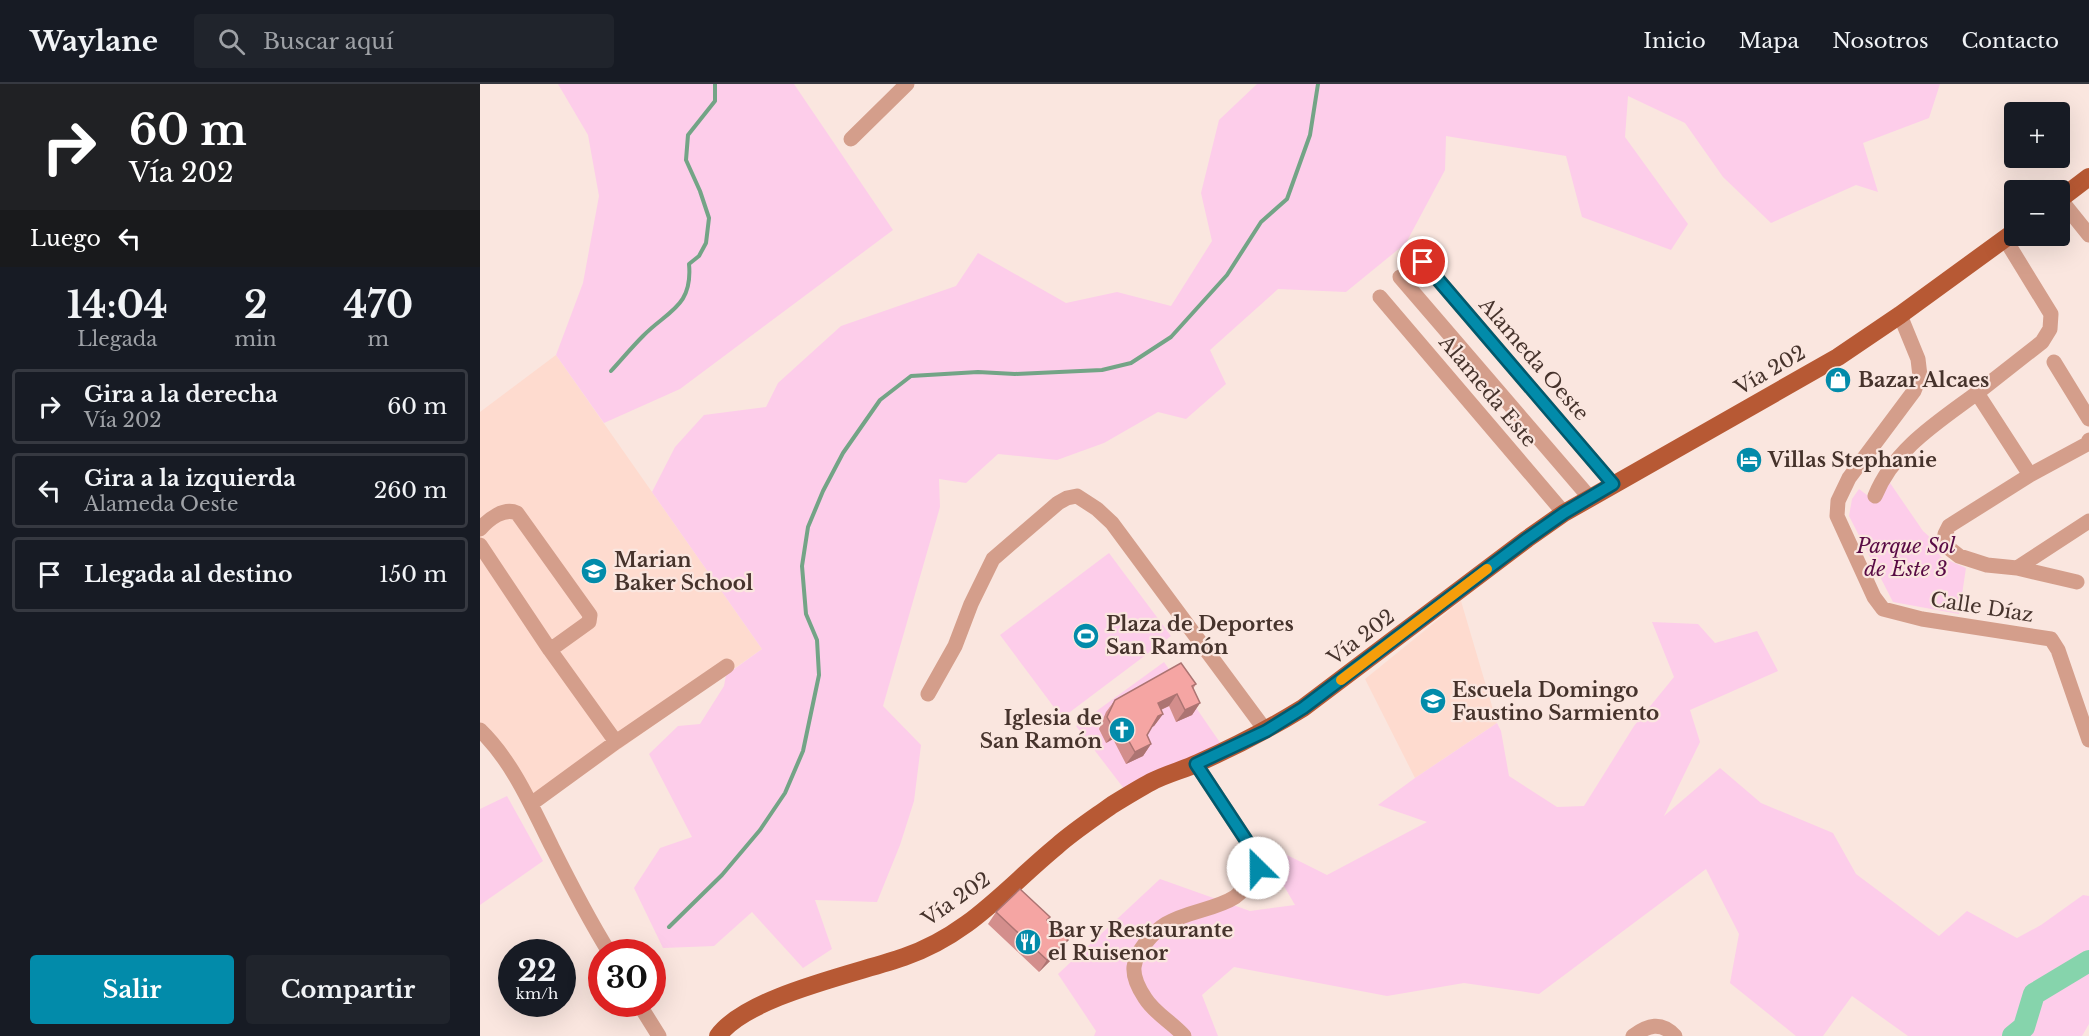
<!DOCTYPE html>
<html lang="es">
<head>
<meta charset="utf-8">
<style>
	body { margin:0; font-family:"Libre Baskerville",serif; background:#20242c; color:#f1f3f6; height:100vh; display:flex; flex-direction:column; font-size:22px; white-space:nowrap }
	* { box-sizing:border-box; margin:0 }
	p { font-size:20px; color:#9ea1a6 }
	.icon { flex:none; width:33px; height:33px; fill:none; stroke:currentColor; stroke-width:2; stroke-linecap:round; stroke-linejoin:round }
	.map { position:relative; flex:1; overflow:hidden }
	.panel { display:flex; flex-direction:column; background:#171b24; width:480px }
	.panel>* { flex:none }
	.guide { background:#202124; color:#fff; overflow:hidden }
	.controls { position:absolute; left:1524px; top:18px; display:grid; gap:12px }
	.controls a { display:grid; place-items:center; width:66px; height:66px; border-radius:6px; background:#171b24; box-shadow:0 6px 24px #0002; font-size:30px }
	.speed { position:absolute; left:18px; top:855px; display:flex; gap:12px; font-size:30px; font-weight:700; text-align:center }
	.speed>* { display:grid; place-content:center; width:78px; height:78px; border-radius:50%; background:#171b24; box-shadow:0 6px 24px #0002; line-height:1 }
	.speed small { font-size:15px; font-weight:400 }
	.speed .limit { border:9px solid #d22; background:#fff; color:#111 }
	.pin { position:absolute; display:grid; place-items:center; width:51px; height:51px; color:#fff; margin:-26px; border:3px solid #fff; border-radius:50%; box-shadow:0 2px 6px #0007 }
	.me { position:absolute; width:66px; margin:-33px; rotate:337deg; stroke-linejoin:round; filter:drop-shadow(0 0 4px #0008) }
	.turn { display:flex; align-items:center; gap:21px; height:126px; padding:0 30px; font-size:27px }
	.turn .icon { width:78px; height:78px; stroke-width:2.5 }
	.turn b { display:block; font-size:42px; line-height:51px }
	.then { display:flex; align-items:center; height:57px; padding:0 30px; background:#0003; gap:12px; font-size:22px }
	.eta { display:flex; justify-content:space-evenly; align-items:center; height:102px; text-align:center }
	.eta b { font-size:36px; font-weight:700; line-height:42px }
	.primary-button { display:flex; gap:12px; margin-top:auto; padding:12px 30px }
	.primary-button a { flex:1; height:69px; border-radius:6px; background:#028baa; color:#fff; font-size:24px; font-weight:700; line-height:69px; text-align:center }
	.primary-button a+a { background:#20242c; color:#f1f3f6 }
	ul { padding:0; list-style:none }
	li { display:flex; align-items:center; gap:18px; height:75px; margin:0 12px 9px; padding:0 18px; border:3px solid #363941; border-radius:6px }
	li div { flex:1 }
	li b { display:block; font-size:22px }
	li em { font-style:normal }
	header { display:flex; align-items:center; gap:36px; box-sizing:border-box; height:84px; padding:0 30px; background:#171b24; border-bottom:2px solid #363941 }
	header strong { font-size:28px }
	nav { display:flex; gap:33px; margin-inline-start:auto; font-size:21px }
	.search { width:420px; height:54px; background:#20242c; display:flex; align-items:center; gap:15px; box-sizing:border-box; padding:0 21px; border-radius:6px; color:#9ea1a6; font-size:22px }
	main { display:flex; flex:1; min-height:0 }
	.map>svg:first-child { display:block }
	.built { fill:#fedbcf }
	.green { fill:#fdcdea }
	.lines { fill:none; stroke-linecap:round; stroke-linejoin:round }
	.stream { stroke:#73a486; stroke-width:4 }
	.river { stroke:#86d4ac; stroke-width:22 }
	.minor { stroke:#d49e8b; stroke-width:15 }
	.major { stroke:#b75934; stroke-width:18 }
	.wall { fill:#d38e8c }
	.shaded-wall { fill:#ac7472 }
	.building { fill:#f5a5a3; stroke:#ac7472; stroke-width:1.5 }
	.route-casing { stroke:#015a6e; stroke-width:15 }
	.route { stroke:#028baa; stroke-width:10 }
	.slow { stroke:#f59e0b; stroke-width:10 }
	.labels { text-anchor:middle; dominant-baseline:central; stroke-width:4.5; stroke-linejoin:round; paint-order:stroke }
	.street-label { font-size:20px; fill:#46332c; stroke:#fae6df }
	.poi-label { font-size:20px; font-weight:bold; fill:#46332c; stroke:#fae6df; text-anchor:start }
	.park-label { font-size:20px; font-style:italic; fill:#590b45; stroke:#fae6df }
</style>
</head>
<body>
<header>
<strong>Waylane</strong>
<div class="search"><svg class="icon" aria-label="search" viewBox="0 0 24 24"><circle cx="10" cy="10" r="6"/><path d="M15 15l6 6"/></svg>Buscar aquí</div>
<nav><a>Inicio</a><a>Mapa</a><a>Nosotros</a><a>Contacto</a></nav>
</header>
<main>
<section class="panel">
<div class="guide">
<div class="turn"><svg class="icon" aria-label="right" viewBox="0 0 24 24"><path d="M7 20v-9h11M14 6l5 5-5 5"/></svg><div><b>60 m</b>Vía 202</div></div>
<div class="then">Luego<svg class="icon" aria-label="left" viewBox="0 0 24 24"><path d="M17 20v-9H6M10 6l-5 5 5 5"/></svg></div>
</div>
<div class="eta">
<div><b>14:04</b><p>Llegada</p></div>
<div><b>2</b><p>min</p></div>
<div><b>470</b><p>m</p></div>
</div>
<ul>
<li><svg class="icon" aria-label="right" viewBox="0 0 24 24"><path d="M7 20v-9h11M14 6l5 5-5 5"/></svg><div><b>Gira a la derecha</b><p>Vía 202</p></div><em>60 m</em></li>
<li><svg class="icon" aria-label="left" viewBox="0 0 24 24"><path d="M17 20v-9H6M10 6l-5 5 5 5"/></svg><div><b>Gira a la izquierda</b><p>Alameda Oeste</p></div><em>260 m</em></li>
<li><svg class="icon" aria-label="arrive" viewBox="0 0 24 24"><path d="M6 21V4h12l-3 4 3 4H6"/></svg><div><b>Llegada al destino</b></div><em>150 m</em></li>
</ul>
<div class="primary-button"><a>Salir</a><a>Compartir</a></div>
</section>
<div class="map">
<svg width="1609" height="952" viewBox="0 0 1609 952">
	<rect width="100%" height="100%" fill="#fae6df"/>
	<!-- built -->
	<path class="built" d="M76,271L282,565L62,720L0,642V328Z
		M981,517L1017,639L935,694L885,595Z"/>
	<!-- green -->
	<path class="green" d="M78,0H314L413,146L200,305L124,339L76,271L103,199L119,112L108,51Z
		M777,0H1460L1449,34L1383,59L1398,108L1376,101L1291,139L1243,93L1205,39L1148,12L1145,53L1208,140L1191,166L1102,133L1086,72L966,52L965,86L926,159L866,208L798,205L730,266L746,300L706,335L678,328L624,359L577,376L518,370L486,399L459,395L460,423L403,622L441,661L434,717L420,761L397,818L335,816L352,865L323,884L272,828L234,862L183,864L154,804L180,764L212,753L169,670L198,642L220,640L244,602L246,591L282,565L172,408L195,363L224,331L286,323L298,299L361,242L476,202L498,169L586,219L637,208L691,222L732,157L721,109L739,36Z
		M1408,396L1443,447L1454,457L1456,466L1461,473L1486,484L1479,530L1413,518L1369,432L1372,415L1379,405L1396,418Z
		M629,469L691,552L582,634L520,551Z
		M1172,538L1218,540L1235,559L1277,547L1298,587L1210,626L1220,658L1184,732L1240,684L1281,719L1353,749L1376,790L1459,852L1487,827L1537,854L1561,841L1603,811L1609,812V940L1602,952H1428L1372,912L1343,952H1316L1250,899L1259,850L1226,785L1059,910L984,899L907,912L754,883L722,911L738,952H614L616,947L578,890L680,795L770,827L815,821L777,756L847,791L947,738L898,721L935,694L1017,639L1021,647L1029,692L1077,723L1104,722L1154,642L1194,593Z
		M684,578L693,591L619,645L626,658L669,631L689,622L696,637L711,631L708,612L741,660L645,706L596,642Z
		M27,712L63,777L0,821V725Z"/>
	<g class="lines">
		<!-- stream -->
		<path class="stream" d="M131,287C142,275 152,263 163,252C187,227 213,223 209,180L219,172L226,159L229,134L220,107L206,76L208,51L235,17V0
			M189,843L242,791L280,746L305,709L323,667L339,591L337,556L326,530L322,482L328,443L343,407L363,369L400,316L431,292L498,288L535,290L622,286L651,279L691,253L747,191L781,138L807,115L830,51L838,0"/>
		<!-- river -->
		<path class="river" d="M1533,952L1544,943L1554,910L1609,877"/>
		<!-- minor -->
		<path class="minor" d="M371,55L427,0
			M1580,115L1609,151
			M1525,155L1571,230L1570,245L1562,258L1497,309L1550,391L1469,442L1465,450V458L1470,465L1479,472L1507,481L1537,484L1609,437
			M943,178L1133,400
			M920,193L1110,414
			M900,213L1084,429
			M1420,231L1438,275L1440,292L1434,307L1369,394L1358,417L1357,432L1394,513L1403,525L1442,535L1571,555L1578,566L1609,656
			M1574,278L1609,335
			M1550,391L1607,360L1609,356
			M1395,412C1414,365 1458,338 1497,309
			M0,445C9,435 24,423 37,429L110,531L109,538L70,566
			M0,461L70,566L136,658
			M1537,484L1597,498
			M448,610L475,562L491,520L513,475L578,419L587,414L597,412L617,425L632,439L786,647
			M0,646C33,678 52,723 72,763C90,799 108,834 129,868
			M51,720L136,658L247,582
			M159,920L179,952
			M704,952C692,938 675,930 665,914C659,905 653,894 654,883C656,867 673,848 686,840C707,827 735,826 755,813C766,805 773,796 778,784L772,765L716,680
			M1153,952C1168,941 1181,937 1195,952"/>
		<!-- major -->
		<path class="major" d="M1580,115L1609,93
			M238,952C267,912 375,890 424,873C489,851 526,804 577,762C594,747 614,734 632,721C645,713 658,705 671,698C686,690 703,686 718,679C754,663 789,645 823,624L1047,455L1084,429L1358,273L1420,231L1534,148"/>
	</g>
	<!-- wall -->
	<path class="wall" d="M716,600L713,605L720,619L712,631L696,638L689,622L681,626L683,630L674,642L671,643L667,651L671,660L663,672L646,680L633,655L626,659L619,645L626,628L635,616Z
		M516,828L567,836L579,868L559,888L508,840Z"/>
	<!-- shaded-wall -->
	<path class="shaded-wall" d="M697,610L689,622L669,631L678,619Z
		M720,619L712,631L696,638L705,626Z
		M683,630L674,642L670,644L678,632Z
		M641,643L633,655L626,659L635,647Z
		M671,660L663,672L646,680L655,668Z
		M588,856L579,868L559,888L567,876Z"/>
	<!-- building -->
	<path class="building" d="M701,579L716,600L712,602L720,619L705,626L697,610L678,619L683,630L678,632L667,651L671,660L655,668L641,643L635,647L627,633L635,616Z
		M540,805L570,833L567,836L588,856L567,876L516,828Z"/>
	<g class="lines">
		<defs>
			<path id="route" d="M778,784L772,765L716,680L786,647L823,624L1047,455L1084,429L1133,400L943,178"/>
		</defs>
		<!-- route casing -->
		<use href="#route" class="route-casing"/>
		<!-- route -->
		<use href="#route" class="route"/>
		<!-- slow -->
		<path class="slow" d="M861,596L1007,485"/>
	</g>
	<!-- icons -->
	<defs>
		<symbol id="shop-disc" viewBox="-11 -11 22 22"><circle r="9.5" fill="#028baa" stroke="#fae6df"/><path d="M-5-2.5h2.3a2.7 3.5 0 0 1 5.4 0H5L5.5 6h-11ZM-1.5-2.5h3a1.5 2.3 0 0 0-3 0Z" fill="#fff"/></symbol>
		<symbol id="hotel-disc" viewBox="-11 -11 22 22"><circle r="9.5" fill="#028baa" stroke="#fae6df"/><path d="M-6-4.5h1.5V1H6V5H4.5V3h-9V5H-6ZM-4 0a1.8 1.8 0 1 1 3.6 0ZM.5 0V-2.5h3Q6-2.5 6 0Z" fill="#fff"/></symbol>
		<symbol id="school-disc" viewBox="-11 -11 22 22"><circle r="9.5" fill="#028baa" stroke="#fae6df"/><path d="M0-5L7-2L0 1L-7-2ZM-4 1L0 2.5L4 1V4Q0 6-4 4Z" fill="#fff"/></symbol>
		<symbol id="stadium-disc" viewBox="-11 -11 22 22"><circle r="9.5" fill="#028baa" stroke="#fae6df"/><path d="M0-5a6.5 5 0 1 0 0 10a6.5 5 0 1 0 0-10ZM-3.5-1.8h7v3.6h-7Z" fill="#fff"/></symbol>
		<symbol id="church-disc" viewBox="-11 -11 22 22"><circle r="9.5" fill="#028baa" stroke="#fae6df"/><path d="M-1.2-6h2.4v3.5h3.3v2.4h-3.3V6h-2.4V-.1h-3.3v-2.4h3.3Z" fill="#fff"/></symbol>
		<symbol id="restaurant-disc" viewBox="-11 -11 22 22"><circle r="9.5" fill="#028baa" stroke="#fae6df"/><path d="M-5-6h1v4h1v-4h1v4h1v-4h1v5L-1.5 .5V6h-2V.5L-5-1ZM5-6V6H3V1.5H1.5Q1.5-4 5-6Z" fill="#fff"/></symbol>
	</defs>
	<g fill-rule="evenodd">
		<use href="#shop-disc" x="1343" y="281" width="30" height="30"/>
		<use href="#hotel-disc" x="1254" y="361" width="30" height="30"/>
		<use href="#school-disc" x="99" y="472" width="30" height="30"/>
		<use href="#stadium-disc" x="591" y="537" width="30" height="30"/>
		<use href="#school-disc" x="938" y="602" width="30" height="30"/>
		<use href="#church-disc" x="627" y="631" width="30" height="30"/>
		<use href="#restaurant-disc" x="533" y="843" width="30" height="30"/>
	</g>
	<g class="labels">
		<!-- street labels -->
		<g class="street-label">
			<text transform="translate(1054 275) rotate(49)">Alameda Oeste</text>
			<text transform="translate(1290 286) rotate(-30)">Vía 202</text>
			<text transform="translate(1008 307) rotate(50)">Alameda Este</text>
			<text transform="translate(1502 523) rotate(9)">Calle Díaz</text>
			<text transform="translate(881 553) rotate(-37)">Vía 202</text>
			<text transform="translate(476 815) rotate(-35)">Vía 202</text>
		</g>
		<!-- poi labels -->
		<g class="poi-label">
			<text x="1378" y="296">Bazar Alcaes</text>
			<text x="1288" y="376">Villas Stephanie</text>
			<text x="134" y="476">Marian<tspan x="134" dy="23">Baker School</tspan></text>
			<text x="626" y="540">Plaza de Deportes<tspan x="626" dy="23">San Ramón</tspan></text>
			<text x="972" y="606">Escuela Domingo<tspan x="972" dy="23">Faustino Sarmiento</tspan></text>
			<text x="622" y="634" text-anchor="end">Iglesia de<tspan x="622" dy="23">San Ramón</tspan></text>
			<text x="568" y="846">Bar y Restaurante<tspan x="568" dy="23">el Ruisenor</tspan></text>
		</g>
		<!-- park labels -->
		<g class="park-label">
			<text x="1426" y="462">Parque Sol<tspan x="1426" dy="23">de Este 3</tspan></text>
		</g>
	</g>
</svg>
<div class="controls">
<a>+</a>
<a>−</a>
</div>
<div class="speed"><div>22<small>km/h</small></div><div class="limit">30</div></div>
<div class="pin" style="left:943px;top:178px;background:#d93025"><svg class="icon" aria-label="arrive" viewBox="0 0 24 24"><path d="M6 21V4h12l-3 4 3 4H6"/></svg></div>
<svg class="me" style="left:778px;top:784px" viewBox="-20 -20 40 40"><circle r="19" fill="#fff"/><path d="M0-13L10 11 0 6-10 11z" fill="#028baa"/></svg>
</div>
</main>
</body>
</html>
